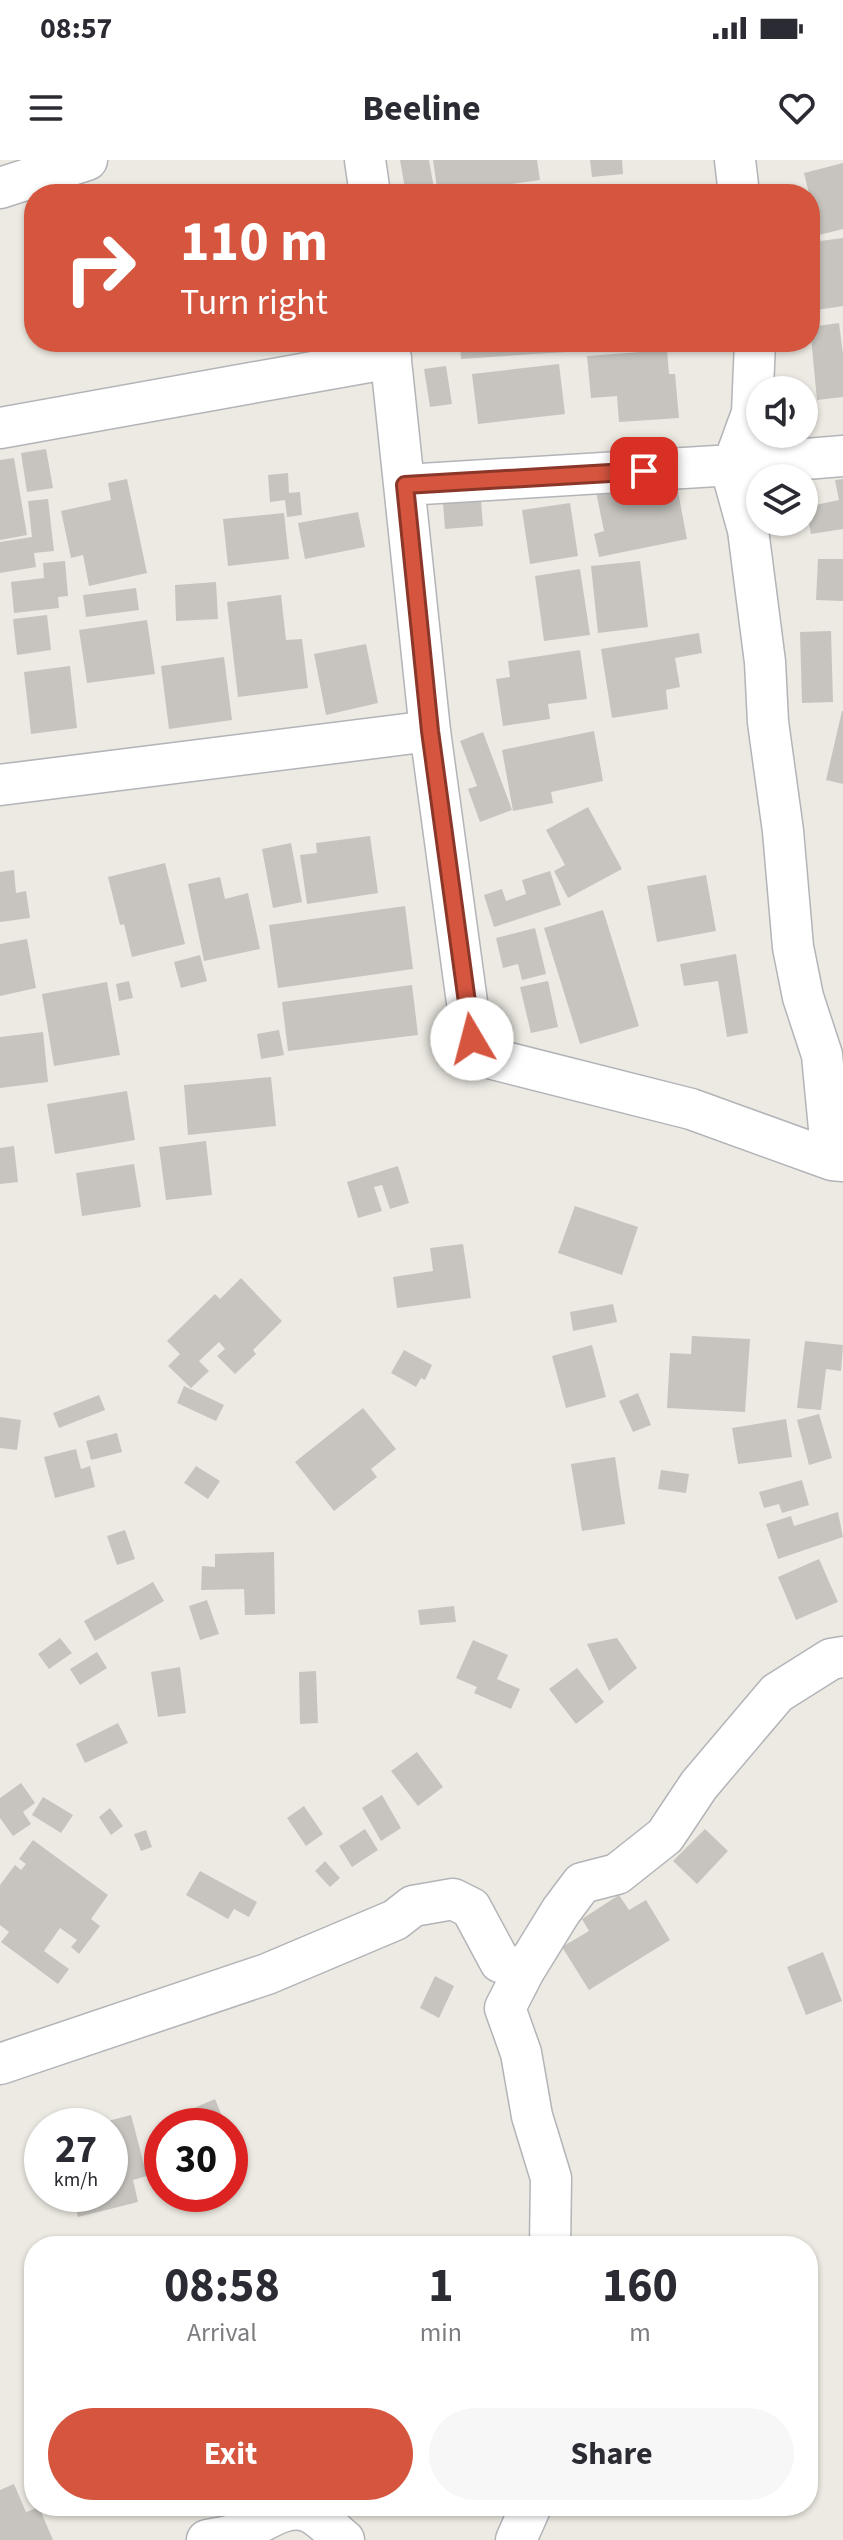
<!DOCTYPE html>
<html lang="en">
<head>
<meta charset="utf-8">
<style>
	body { margin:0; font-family:"Source Sans 3",sans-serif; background:#f7f7f7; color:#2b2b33; height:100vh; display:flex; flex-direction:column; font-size:30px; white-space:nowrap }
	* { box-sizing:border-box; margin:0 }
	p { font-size:26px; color:#7c7c81 }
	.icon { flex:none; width:44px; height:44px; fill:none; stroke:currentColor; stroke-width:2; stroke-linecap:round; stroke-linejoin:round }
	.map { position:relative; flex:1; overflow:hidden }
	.panel { position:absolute; left:24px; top:2076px; width:794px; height:280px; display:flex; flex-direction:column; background:#fff; border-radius:32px; box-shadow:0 2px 6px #0004 }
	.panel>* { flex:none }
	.banner { position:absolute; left:24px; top:24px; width:796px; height:168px; border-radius:32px; box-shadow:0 2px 6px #0004; background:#d5553f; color:#fff; overflow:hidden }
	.fabs { position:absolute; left:746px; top:216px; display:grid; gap:16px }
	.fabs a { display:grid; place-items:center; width:72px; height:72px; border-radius:50%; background:#fff; box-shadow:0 2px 6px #0004; font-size:40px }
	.speed { position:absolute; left:24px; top:1948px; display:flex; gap:16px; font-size:40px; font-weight:700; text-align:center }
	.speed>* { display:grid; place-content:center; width:104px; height:104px; border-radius:50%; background:#fff; box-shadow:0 2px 6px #0004; line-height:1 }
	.speed small { font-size:20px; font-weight:400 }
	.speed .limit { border:12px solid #d22; background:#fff; color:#111 }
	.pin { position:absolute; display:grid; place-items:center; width:68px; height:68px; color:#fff; margin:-34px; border-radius:16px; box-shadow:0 4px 12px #0006 }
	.me { position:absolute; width:88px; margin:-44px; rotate:352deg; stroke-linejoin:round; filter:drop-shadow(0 0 6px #0008) }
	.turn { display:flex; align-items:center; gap:28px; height:168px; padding:0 24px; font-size:36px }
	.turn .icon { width:104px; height:104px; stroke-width:2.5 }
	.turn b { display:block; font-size:56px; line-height:68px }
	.eta { display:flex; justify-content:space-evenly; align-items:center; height:136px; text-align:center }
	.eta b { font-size:48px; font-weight:700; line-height:56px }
	.button { display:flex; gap:16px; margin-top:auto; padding:16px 24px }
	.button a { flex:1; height:92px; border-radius:48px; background:#d5553f; color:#fff; font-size:32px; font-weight:700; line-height:92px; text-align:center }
	.button a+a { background:#f7f7f7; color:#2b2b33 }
	.status { display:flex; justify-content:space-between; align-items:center; height:56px; padding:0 40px; background:#fff; direction:ltr }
	.status svg { height:22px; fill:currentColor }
	header { display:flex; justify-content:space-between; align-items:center; height:104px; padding:0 24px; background:#fff; font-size:36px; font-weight:700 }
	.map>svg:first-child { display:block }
	.building { fill:#c7c4bf }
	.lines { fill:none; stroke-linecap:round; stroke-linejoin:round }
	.street-casing { stroke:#b3b4b8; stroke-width:43 }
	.street { stroke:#fff; stroke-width:40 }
	.route-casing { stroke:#8a3729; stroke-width:20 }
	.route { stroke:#d5553f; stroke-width:14 }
</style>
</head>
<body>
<div class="status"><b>08:57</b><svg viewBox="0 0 49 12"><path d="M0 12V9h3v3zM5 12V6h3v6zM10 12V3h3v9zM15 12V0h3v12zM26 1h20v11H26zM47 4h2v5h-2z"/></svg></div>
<header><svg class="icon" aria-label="menu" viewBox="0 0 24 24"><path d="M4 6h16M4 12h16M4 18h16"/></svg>Beeline<svg class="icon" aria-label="heart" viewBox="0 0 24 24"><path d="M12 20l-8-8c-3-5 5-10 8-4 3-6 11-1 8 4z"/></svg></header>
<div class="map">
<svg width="843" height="2380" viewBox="0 0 843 2380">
	<rect width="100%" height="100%" fill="#eceae2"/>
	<!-- building -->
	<path class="building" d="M400,0H429L435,34H406Z
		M433,0H537L540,20L438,34Z
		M590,0H622L623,14L592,17Z
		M843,3V69L819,75L804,13Z
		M843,78V146L810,151V126L817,125L813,82Z
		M839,163L843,194V237L817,240L810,167Z
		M460,182H566V192L461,199Z
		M667,190L669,214H675L679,258L619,262L617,236L591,238L587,196Z
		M559,204L565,254L478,264L472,214Z
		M446,206L452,244L430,247L424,209Z
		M46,289L53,328L27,332L21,293Z
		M14,298L27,375L0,380V300Z
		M288,313L289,333L300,332L302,355L287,357L285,340L270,342L268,315Z
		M675,316L687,379L599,397L594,374L604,371L596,332Z
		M127,319L147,413L89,426L83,395L71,398L61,351L111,340L108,323Z
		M843,319V369L811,374L806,347L839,340L835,320Z
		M48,339L54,391L34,393L36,407L0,413V382L32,377L28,341Z
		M481,340L483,366L445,369L443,343Z
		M570,343L578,396L530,404L522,350Z
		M358,352L365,387L305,399L298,363Z
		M284,353L289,399L228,406L223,359Z
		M818,399H843V441L816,440Z
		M65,401L68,436L58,437L59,448L14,453L11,422L44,418L43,403Z
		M640,401L648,467L598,473L591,406Z
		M580,409L590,475L544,481L535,416Z
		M216,422L218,459L176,461L175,425Z
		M136,428L139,450L86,457L83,435Z
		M281,435L286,480L302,479L308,528L238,537L227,442Z
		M47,455L51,490L17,495L13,459Z
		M147,460L155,514L87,523L79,470Z
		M831,471L833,542L802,543L800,472Z
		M699,473L702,493L675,498L680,527L666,530L668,549L612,558L601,489Z
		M366,484L378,543L326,555L314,494Z
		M580,490L587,539L548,544L550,559L503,566L496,519L510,517L508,501Z
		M224,497L232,560L169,569L161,506Z
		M70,506L77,568L31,574L24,512Z
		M842,551H843V624L826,620Z
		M594,571L603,621L551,632L553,643L513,651L502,590Z
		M483,572L512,650L480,662L468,629L477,626L460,581Z
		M588,647L622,709L568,738L554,711L565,705L546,670Z
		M370,676L378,733L307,744L300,695L317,693L316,683Z
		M291,683L302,742L273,748L262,689Z
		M165,703L185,784L132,797L124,764L120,765L108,717Z
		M14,710L16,733L26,731L30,758L0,762V712Z
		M550,711L561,745L494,767L484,735L502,729L506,741L526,734L522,720Z
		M706,715L716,771L657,782L647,726Z
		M220,717L225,739L248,733L260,789L204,801L188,724Z
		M405,746L413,809L278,828L269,765Z
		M603,750L639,866L580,884L544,768Z
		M535,768L546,814L522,820L518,804L503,808L496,778Z
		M27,779L36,828L0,836V784Z
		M736,794L748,873L727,877L718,821L684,826L680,804Z
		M200,795L207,821L181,828L174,802Z
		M129,821L133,838L119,841L116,824Z
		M548,821L558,867L531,873L520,827Z
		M107,822L120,895L54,906L42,834Z
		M412,825L418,875L288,891L282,842Z
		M279,870L284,895L261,899L257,874Z
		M43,872L48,922L0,928V877Z
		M271,917L276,966L188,975L184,925Z
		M127,931L135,980L55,994L47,944Z
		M206,981L212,1035L166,1040L159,987Z
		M14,986L18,1022L0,1024V988Z
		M134,1004L141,1047L82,1056L76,1013Z
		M398,1006L409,1043L390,1049L382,1025L374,1027L382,1051L358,1058L347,1022Z
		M575,1046L638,1067L622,1115L558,1093Z
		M463,1084L471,1138L397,1148L393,1117L433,1111L430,1088Z
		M241,1118L282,1161L253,1190L256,1194L235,1214L217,1196L225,1189L219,1182L199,1201L209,1211L191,1228L168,1206L180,1194L167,1181L215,1134L220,1139Z
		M613,1144L617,1162L573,1171L570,1152Z
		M692,1176L750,1179L745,1252L667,1248L670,1193L691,1194Z
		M805,1181L843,1185L841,1211L826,1209L821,1250L797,1248Z
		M592,1185L606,1237L566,1248L552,1196Z
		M404,1190L432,1205L425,1220L421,1218L416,1227L391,1213Z
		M184,1226L224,1245L216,1261L177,1243Z
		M638,1233L651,1265L633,1272L619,1241Z
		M99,1235L105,1250L59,1268L53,1253Z
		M363,1248L396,1289L371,1309L377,1317L334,1351L295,1302Z
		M819,1254L832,1298L809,1305L797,1260Z
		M0,1257L21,1260L17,1290L0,1288Z
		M786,1259L792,1297L738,1304L732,1268Z
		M117,1273L122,1292L91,1300L86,1281Z
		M76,1289L81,1309L90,1306L95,1327L55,1338L44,1297Z
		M615,1297L625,1364L582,1371L571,1304Z
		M196,1306L220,1321L208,1339L184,1323Z
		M661,1310L689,1314L686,1333L658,1329Z
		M802,1320L809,1345L782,1353L779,1344L764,1348L759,1332Z
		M838,1352L843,1377L778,1399L766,1364L791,1356L794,1366Z
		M125,1370L135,1399L117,1405L107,1376Z
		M274,1392L275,1454L245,1455L244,1429L201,1430L202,1406L215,1407V1394Z
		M819,1399L838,1442L796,1460L778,1417Z
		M153,1422L164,1441L95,1481L84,1461Z
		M207,1440L219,1474L200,1480L189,1446Z
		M454,1446L456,1462L420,1465L418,1450Z
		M60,1478L72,1493L49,1509L38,1494Z
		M617,1478L637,1508L609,1531L587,1484Z
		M473,1480L508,1495L497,1519L520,1529L511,1549L474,1533L477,1527L456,1518Z
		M97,1492L107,1508L80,1525L70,1509Z
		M180,1507L186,1553L158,1557L151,1512Z
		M577,1508L604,1542L576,1564L549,1529Z
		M316,1511L318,1563L300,1564L299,1512Z
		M118,1563L128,1583L85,1603L76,1584Z
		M417,1592L443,1627L418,1646L391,1611Z
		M21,1623L35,1643L23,1652L31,1664L13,1676L0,1658V1638Z
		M382,1635L401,1668L381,1681L362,1648Z
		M43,1637L73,1655L61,1673L32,1655Z
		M304,1646L323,1674L306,1686L287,1658Z
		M110,1648L123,1666L111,1675L99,1657Z
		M365,1669L378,1690L352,1707L339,1686Z
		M705,1669L728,1691L697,1724L673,1701Z
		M146,1670L152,1687L141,1691L134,1674Z
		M33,1680L108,1735L91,1759L100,1766L79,1794L71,1787L77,1780L60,1768L44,1791L69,1809L58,1824L1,1782L9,1772L0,1765V1725L15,1705L21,1710L26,1704L19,1699Z
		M325,1701L340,1718L330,1727L315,1711Z
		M200,1711L257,1742L249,1757L234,1749L228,1759L186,1735Z
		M619,1735L629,1750L646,1740L670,1780L589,1830L562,1787L589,1771L582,1759Z
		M823,1792L842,1841L806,1855L787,1807Z
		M435,1816L454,1826L439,1858L420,1848Z
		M215,1939L226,1966H160L159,1963Z
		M88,1952L92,1966H37V1965Z
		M131,1955L147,2016L133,2020L138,2042L78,2057L73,2034H110V1966L93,1965Z
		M234,2001L241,2020L230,2024V2003Z
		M14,2324L26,2352L39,2347L53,2380H0V2330Z"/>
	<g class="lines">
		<defs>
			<path id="street" d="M365,0L370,34
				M735,0L739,34
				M0,28L87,0
				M389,182L430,571L472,879L489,898L691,949L832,1000L843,1001
				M0,268L391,198
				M405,325L733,305L752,253L755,182
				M0,625L430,571
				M832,1000L822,895L803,837L793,787L783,671L768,562L765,502L748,370L735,323L733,305L843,296
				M0,1904L267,1814L395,1760L413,1746L453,1739L471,1748L500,1802L524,1811
				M550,2086L551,2018L532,1956L521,1893L505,1848L524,1811L561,1751L582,1723L617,1714L665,1676L699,1625L777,1533L831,1499L843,1497
				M207,2380C217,2378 228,2377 238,2373C261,2365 284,2342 309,2352C323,2358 332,2371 344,2380
				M516,2380L531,2346"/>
		</defs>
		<!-- street casing -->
		<use href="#street" class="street-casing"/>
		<!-- street -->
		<use href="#street" class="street"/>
	</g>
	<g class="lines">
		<defs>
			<path id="route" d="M472,879L430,571L405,325L644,311"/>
		</defs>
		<!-- route casing -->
		<use href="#route" class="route-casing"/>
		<!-- route -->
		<use href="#route" class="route"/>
	</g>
</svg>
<div class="fabs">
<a><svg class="icon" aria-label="sound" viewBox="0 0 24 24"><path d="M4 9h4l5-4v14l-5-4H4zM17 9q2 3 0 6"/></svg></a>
<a><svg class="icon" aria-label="layers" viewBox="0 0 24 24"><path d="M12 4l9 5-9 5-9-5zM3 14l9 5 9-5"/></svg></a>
</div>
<div class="speed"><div>27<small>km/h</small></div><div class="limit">30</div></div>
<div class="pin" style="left:644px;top:311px;background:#d93025"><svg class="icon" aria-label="arrive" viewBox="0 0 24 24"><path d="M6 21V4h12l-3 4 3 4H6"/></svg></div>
<svg class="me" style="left:472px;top:879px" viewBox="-20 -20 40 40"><circle r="19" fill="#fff"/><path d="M0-13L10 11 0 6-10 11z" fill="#d5553f"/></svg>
<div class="banner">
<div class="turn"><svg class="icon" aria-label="right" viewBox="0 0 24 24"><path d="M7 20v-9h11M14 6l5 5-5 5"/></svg><div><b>110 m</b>Turn right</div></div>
</div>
<section class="panel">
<div class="eta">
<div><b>08:58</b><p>Arrival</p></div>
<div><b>1</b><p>min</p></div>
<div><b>160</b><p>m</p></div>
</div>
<div class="button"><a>Exit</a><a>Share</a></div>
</section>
</div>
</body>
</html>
